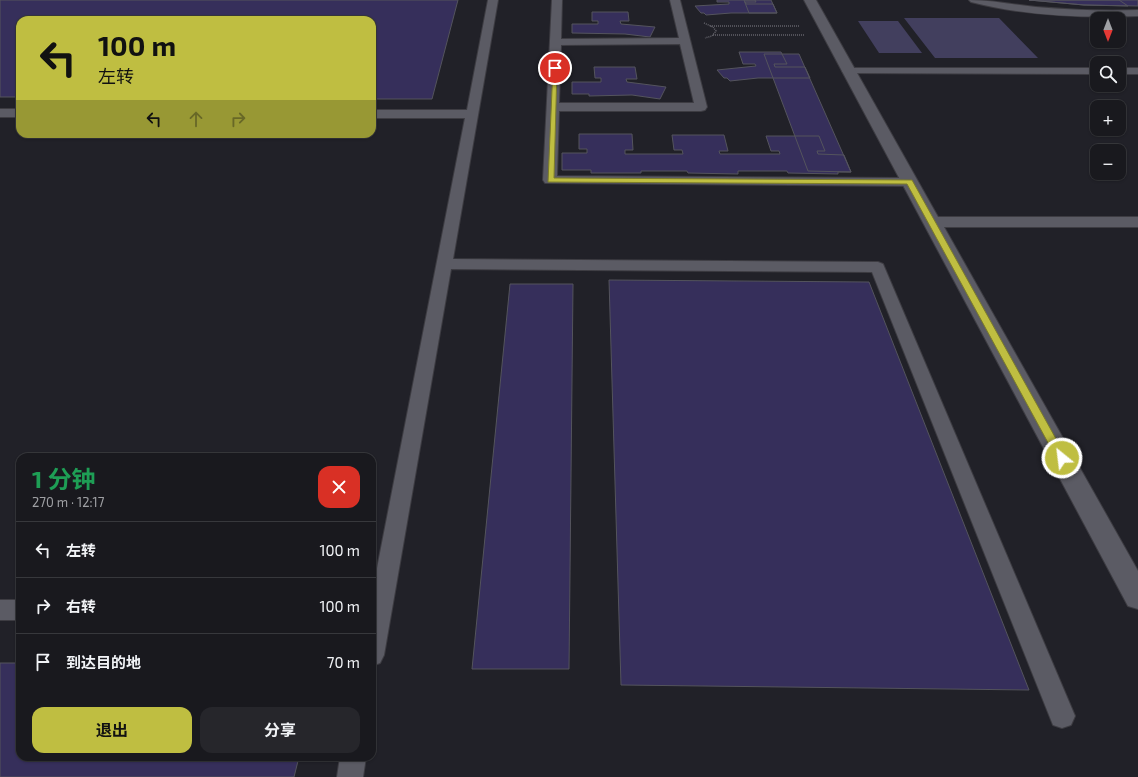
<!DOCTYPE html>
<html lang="zh">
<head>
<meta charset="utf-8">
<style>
	body { margin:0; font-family:"Exo 2","Noto Sans SC",sans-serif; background:#26262b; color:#f1f3f6; height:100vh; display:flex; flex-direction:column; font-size:15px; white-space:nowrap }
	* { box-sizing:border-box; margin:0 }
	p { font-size:13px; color:#9fa0a4 }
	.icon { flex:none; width:22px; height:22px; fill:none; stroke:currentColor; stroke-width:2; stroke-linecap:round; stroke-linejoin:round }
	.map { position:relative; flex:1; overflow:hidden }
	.sheet { position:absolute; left:16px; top:453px; width:360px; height:308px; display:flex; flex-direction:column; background:#19191e; border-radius:12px; box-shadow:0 1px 3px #0004,0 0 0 1px #37383c }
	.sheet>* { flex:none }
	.hud { position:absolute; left:16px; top:16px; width:360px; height:122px; border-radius:12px; box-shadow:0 1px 3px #0004,0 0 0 1px #37383c; background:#bfbe41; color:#111; overflow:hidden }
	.needle { width:26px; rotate:180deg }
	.tools { position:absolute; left:1090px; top:12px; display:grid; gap:8px }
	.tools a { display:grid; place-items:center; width:36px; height:36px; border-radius:8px; background:#19191e; box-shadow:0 1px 3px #0004,0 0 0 1px #37383c; font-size:20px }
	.pin { position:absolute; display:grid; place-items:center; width:34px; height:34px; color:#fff; margin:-17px; border:2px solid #fff; border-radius:50%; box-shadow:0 1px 4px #0007 }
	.me { position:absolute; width:44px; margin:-22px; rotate:331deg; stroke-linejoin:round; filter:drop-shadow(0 0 3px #0008) }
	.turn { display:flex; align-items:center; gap:14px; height:84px; padding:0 16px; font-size:18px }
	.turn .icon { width:52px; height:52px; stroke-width:2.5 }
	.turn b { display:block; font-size:28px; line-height:34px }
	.lanes { display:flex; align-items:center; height:38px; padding:0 16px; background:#0003; justify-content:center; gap:20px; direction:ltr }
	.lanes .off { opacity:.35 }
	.round { display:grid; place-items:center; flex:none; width:42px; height:42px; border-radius:12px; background:#26262b }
	.head { display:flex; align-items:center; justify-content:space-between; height:68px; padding:0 16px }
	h1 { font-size:24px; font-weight:700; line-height:30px; color:#1e9e55 }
	.action { display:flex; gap:8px; margin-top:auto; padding:8px 16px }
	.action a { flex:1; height:46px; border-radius:12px; background:#bfbe41; color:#111; font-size:16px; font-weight:700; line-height:46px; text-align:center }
	.action a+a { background:#26262b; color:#f1f3f6 }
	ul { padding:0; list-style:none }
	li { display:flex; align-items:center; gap:12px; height:56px; padding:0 16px; border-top:1px solid #37383c }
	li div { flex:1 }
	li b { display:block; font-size:15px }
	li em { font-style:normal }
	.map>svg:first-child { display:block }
	.green { fill:#423f5e }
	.building { fill:#362f5b; stroke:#54545d }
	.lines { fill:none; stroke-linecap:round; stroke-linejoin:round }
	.service-casing { stroke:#3d3c42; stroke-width:2 }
	.minor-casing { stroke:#3d3c42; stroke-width:2 }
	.path { stroke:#636269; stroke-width:1.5; stroke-dasharray:1 1; stroke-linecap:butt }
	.service { fill:#5b5b64; fill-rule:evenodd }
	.minor { fill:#5b5b64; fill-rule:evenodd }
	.route { fill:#bfbe41; stroke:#7c7c2a }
</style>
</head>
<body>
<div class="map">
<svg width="1138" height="777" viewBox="0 0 1138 777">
	<rect width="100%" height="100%" fill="#212128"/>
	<!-- green -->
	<path class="green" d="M904,18H999L1038,58H935Z
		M858,21H898L922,53H879Z"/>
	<!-- building -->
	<path class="building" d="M0,0H458L432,99H372V20H20V97H0Z
		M717,0H755L756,2H745L746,4H773L777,13H731L706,15L704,13H701L695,6L729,4V2H717Z
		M744,0H771L777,13H749Z
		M1029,0H1119L1128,6L1084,5Z
		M1029,0H1138V6L1084,5Z
		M592,12H628L629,21H620L621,24L655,27L650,37L625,34L572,33V24H598V21H592Z
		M739,52H781L787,64H774L775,67H805L810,78H758L730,81L727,78H724L717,70L756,66L755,64H743Z
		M764,54H799L851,172L808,171Z
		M594,67H635L637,79H626L627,82L666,87L660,99L632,95L589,96V94H572V82H601V78H595Z
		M579,134H632L633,150H625V154H683L682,150H674L672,135H724L728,151H719L720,154H780L779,151H771L766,136H819L825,151H817L818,154L844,155L851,172H838V174L788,173L787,171H738V174L688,173L687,171H641V173H591V170H562V153H587V149H579Z
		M609,280L869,282L1029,690L621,685Z
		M510,284H573L569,669H472Z
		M0,663H20V757H299L294,777H0Z"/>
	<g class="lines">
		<defs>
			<path id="service" d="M488,0H498L453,259L878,262L883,264L1075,716L1071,725L1062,728L1053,725L872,272L451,269L384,655L380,663L372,666V594L465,118H372V110H467Z
				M552,0H562L561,39L679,38L670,0H680L707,107L705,110L701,111H559L557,176L910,178L915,179L917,182L915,185L910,186L545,183L543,180ZM680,44L694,103H559L561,45Z
				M969,0C992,0 1014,5 1036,7C1070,10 1104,11 1138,10V16C1082,18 1025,16 971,2Z
				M848,68H1097V74L844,73L842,71L844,69Z
				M1119,68H1138V74H1119Z
				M0,109H20V117H0Z
				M0,600H20V620H0Z
				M340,757H366L363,777H337Z"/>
			<path id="minor" d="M804,0H816L938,217H1138V227H944L1138,571V609L1128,606Z"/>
		</defs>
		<!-- service casing -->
		<use href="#service" class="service-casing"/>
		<!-- minor casing -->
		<use href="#minor" class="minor-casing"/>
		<!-- path -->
		<path class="path" d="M704,23L713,27L716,31L712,36L705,38
			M710,26H800
			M713,35H805"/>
		<!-- service -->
		<use href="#service" class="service"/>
		<!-- minor -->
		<use href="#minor" class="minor"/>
	</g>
	<!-- route -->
	<path class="route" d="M553,67L557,68L554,178L912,180L1065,455L1067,458L1065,461H1058L907,184L548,182Z"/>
</svg>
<div class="tools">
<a><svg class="needle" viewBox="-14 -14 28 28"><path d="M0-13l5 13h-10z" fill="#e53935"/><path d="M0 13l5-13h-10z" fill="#9fa0a4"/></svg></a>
<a><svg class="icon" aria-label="search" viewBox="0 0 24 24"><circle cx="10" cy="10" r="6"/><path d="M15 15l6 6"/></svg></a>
<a>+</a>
<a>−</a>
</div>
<div class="pin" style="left:555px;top:68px;background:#d93025"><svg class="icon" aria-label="arrive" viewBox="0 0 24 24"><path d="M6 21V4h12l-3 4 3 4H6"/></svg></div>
<svg class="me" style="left:1062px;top:458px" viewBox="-20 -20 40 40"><circle r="17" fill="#bfbe41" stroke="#fff" stroke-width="3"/><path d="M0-11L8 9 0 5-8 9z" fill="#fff"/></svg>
<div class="hud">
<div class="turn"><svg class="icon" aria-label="left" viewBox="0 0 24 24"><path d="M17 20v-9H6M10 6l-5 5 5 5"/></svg><div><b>100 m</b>左转</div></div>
<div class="lanes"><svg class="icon" aria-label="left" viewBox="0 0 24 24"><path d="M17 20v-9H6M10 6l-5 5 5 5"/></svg><svg class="icon off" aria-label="ahead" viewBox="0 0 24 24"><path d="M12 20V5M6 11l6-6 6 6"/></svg><svg class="icon off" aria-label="right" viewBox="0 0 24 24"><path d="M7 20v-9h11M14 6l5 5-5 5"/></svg></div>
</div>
<section class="sheet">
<div class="head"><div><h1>1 分钟</h1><p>270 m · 12:17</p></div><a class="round" style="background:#d93025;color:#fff"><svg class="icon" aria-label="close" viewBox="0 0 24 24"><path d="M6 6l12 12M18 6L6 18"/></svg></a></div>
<ul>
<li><svg class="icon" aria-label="left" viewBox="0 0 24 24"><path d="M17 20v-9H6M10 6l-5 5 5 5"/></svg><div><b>左转</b></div><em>100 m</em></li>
<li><svg class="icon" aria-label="right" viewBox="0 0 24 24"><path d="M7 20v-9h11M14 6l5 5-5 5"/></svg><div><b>右转</b></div><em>100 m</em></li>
<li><svg class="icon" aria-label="arrive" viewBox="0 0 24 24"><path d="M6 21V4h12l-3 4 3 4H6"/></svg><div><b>到达目的地</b></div><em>70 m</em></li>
</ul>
<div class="action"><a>退出</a><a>分享</a></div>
</section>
</div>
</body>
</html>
